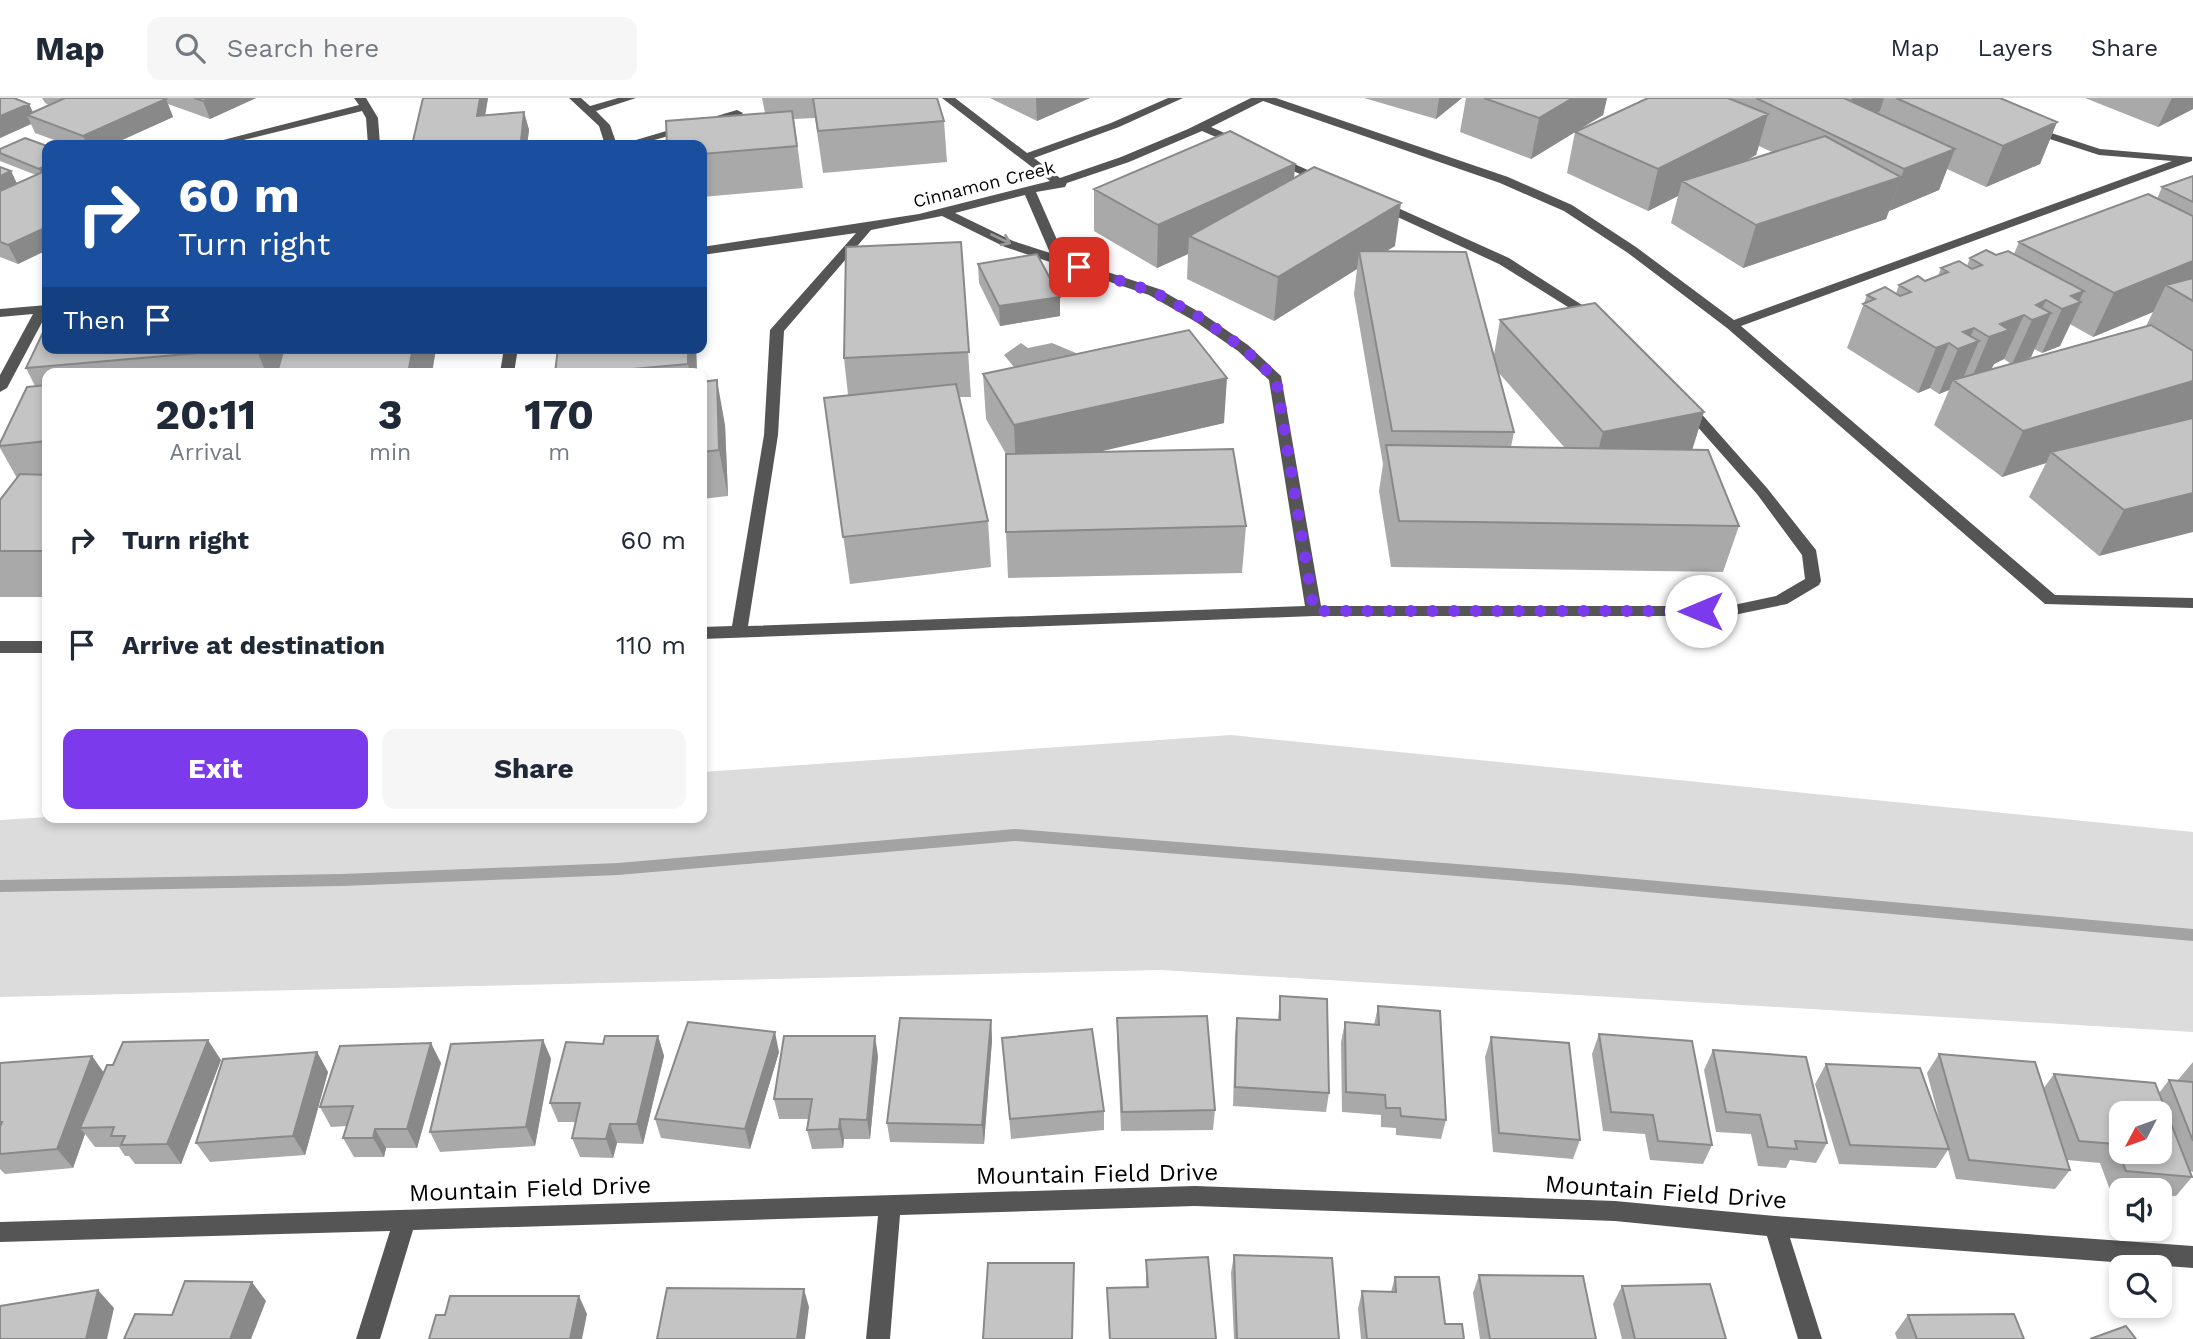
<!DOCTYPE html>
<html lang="en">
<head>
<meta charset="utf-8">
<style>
	body { margin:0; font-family:"Work Sans",sans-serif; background:#f6f6f7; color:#1f2937; height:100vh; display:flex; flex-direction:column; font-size:26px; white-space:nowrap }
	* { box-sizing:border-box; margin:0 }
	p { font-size:23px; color:#747a83 }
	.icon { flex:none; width:38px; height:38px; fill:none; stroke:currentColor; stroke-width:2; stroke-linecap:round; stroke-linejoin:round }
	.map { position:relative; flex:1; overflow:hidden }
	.sheet { position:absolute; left:42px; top:270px; width:665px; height:455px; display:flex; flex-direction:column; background:#fff; border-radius:14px; box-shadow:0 4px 10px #0003 }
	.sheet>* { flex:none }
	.banner { position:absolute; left:42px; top:42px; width:665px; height:214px; border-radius:14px; box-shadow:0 4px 10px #0003; background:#1a4fa0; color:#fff; overflow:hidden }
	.needle { width:46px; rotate:229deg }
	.fabs { position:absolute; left:2109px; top:1003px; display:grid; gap:14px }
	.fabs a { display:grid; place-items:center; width:63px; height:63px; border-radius:14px; background:#fff; box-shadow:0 4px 10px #0003; font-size:35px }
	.pin { position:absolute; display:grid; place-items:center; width:60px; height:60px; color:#fff; margin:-30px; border-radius:14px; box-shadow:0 4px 10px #0006 }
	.me { position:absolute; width:77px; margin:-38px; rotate:270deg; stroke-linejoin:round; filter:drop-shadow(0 0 5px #0008) }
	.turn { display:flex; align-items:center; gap:24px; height:147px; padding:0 21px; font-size:32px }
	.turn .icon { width:91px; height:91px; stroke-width:2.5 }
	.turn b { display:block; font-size:49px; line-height:60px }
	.then { display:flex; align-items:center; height:66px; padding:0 21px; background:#0003; gap:14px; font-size:26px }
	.eta { display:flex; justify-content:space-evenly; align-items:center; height:119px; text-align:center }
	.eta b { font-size:42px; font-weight:700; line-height:49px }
	.cta { display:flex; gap:14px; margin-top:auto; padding:14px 21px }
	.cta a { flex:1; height:80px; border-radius:14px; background:#7c3aed; color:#fff; font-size:28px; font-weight:700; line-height:80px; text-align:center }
	.cta a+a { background:#f6f6f7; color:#1f2937 }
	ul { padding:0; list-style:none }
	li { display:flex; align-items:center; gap:21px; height:105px; padding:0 21px }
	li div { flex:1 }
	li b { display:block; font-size:26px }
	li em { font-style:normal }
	header { display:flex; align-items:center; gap:42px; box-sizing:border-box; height:98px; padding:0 35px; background:#fff; border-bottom:2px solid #e0e1e3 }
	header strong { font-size:33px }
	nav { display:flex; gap:38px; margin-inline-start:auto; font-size:24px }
	.search { width:490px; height:63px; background:#f6f6f7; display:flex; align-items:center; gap:18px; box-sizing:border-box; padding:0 24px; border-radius:14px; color:#747a83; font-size:26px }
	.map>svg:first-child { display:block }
	.green { fill:#dcdcdc }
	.water { fill:#a3a3a3 }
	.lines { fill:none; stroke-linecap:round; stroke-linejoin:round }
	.stream { fill:#a3a3a3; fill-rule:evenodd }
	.minor { fill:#555; fill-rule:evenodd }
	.wall { fill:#a9a9a9; fill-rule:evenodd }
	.shaded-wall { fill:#898989 }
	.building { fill:#c4c4c4; stroke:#898989; stroke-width:2; fill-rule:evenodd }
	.oneway { stroke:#999 }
	.route { stroke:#7c3aed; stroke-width:12; stroke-dasharray:0 21.6 }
	.labels { text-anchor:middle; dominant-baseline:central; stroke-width:6; stroke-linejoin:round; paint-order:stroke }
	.far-street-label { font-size:18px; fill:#000; stroke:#fff }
	.near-street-label { font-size:24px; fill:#000; stroke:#fff }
</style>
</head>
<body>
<header>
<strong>Map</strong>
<div class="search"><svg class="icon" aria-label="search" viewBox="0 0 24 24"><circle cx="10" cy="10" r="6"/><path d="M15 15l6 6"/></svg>Search here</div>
<nav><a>Map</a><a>Layers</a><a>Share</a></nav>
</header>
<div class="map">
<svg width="2193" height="1241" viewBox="0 0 2193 1241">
	<rect width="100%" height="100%" fill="#fff"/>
	<!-- green -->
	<path class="green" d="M1231,637L2193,734V934L1161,872L0,899V722L47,719H702V674Z"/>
	<!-- water -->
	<path class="water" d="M1021,245L1028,250L1052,245L1088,260L1018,274L1004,257Z"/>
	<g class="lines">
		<!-- stream -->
		<path class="stream" d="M1015,731L1569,775L2193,831V843L1569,787L1015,743L618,777L342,788L0,794V782L342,776L618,765Z"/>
		<!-- minor -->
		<path class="minor" d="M354,0H366L378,20L380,47H368L366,20L362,13L223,47H204L359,7Z
			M569,0H581L590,8L618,0H636L596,13L610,27L617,47H605L599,28Z
			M942,0H955L1027,55L1111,25L1168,0H1183L1119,29L1034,60L1060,80L1121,59L1188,31L1251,0H1276L1508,79L1572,107L1636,149L1734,222L2172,63L2099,57L2025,33V29H2033L2100,51L2192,59V63L1741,228L2055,497L2193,500V510L2045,506L1727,230L1628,155L1564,113L1500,85L1263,3L1211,29L1247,45V49H1239L1202,33L1129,64L1067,85L1065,89L1036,94L1065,160L1159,191L1206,218L1248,247L1281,278L1321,508H1729L1776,498L1805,481L1802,457L1757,396L1680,309V303H1690L1767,390L1816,452L1821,483L1819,487L1787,506L1729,518H1314L702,541V529L732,528L764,337L770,232L856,135L702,157V149L919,116L1050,83ZM1025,97L1050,155L1013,143L955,115ZM942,118L1005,149L1149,197L1196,224L1238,253L1269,282L1305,508L748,528L778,337L784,233L871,132Z
			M737,12L743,15L741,17L637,47H619Z
			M1271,59H1279L1332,83L1322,86L1271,63Z
			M1378,101L1509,160L1604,221L1602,224H1592L1499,166L1374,108L1372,105Z
			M47,207V215L7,290L0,294V277L33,216L0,219V211Z
			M504,250H518L514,275H500Z
			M0,543H47V555H0Z
			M1195,1088L1615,1103L1775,1118L2193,1148V1170L1790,1140L1822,1241H1798L1767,1138L1615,1123L1195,1108L900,1117L890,1241H866L878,1118L413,1132L380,1241H356L390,1133L0,1144V1124Z"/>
	</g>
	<!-- wall -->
	<path class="wall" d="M0,0L29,6L33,14L49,7L45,5L42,0H256L210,21L168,6L173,19L111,47H68L35,35L31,26L0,40Z
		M488,0L485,17L524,14L529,32L527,47H412Z
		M762,0H937L944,23L947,64L823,75L815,20L794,21L803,90L702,99V47L765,15Z
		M990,0H1090L1037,23Z
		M1364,0H1462L1436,21Z
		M1466,0H1607L1603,17L1578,32L1648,0H2000L2057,24L2040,66L1986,89L1947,71L1939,92L1889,113L1886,121L1743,170L1671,125L1678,98L1648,113L1567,75L1575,34L1531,61L1460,34ZM1759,48L1772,54L1747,62L1756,57Z
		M2085,0H2193V11L2158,29Z
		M47,48V152L18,166L0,159V69L11,73L17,86L36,77L0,63V51Z
		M1295,66L1294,80L1395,148L1386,153L1494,257L1500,222L1693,351L1739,428L1723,474L1391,469L1379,393L1383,366L1354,196L1357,171L1274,223L1187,181L1188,156L1157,170L1094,133V91ZM1498,274L1565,350L1511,349L1514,334Z
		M2193,78V320L2099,458L2029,399L2046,365L2002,379L1934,327L1949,292L1939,296L1930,290L1918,295L1847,250L1867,197L1896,195L1899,187L1925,183L1938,178L1941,170L1967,168L1970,160L2014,156L2019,144L2157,101L2162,89ZM2153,214L2146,228L2020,263L2031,259L2034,251L2042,255L2060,248L2070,226L2093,239ZM2004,261L2011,266L1991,271L1994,266Z
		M961,144L971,299H959L988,423L991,469L850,486L824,300L848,297L844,260Z
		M978,166L1060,218L1000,228L979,185Z
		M47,226L436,250L432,275H47V499H0V453L17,380L0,350V345L35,288L26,270Z
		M558,250H696L697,275H555Z
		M983,276L1224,325L1095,354L1246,428L1242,475L1008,480L1006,434V356L986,321Z
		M702,284L725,327L728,398L702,401Z
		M1280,898L1329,995L1326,1014L1233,1008L1235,939L1237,920L1278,922Z
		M1378,908L1446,1022L1441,1041L1396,1037V1030L1381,1029V1017L1342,1014L1341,944L1345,924L1374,927Z
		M1117,920L1215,1012L1213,1032L1121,1033L1117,940Z
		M991,922L992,942L984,1046L890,1044L887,1025Z
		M1599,936L1712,1047L1703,1066L1650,1062L1645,1036L1603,1033L1592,956Z
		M658,938L664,958L643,1046L617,1045L613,1060L580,1059L572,1040L576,1024H558L550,1005L603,946Z
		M1491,939L1580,1042L1573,1061L1493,1054L1485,959Z
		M1002,940L1104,1013V1032L1011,1041Z
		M543,942L551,961L535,1048L440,1054L430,1034Z
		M1713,952L1827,1045L1816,1065L1790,1062L1786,1070L1758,1068L1751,1036L1716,1034L1704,972Z
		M317,954L328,974L305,1057L210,1064L196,1045Z
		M779,954L750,1051L661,1040L655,1021Z
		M1939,956L2043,991L2054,976L2159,995L2169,982L2177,983L2193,964V1074L2190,1073L2192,1079L2176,1098L2160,1097V1092H2121V1093L2110,1092L2100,1065L2067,1062L2070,1072L2055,1091L1956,1081L1948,1052L1936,1070L1839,1066L1815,986L1826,966L1943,1035L1927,975Z
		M92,958L104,975L221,962L181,1066H135L129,1058H125L119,1049H95L85,1036L73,1070L5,1076L0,1071V965Z
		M878,958L870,1041H844L843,1050L812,1051L807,1032L809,1021H779L774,1001Z
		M441,965L417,1050H386L384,1059H354L343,1040L347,1028L331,1029L320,1009Z
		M1234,1157L1339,1241H1234L1231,1175Z
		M1146,1162L1216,1241H1109L1107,1190L1146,1189Z
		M1479,1177L1596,1241H1480L1473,1195Z
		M1395,1179L1445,1226L1464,1241H1361L1358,1211L1362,1193L1391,1194Z
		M1622,1188L1726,1241H1622L1613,1206Z
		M1908,1217L2024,1241H1897L1895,1235Z"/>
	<!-- shaded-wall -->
	<path class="shaded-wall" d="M211,0H256L210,21L203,3Z
		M480,0H488L482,36L477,18Z
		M1036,0H1090L1037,23Z
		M1439,0H1462L1436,21Z
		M1570,0H1607L1603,17L1531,61L1539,20Z
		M1852,0H1884L1880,13L1843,27Z
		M2172,0H2193V11L2158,29Z
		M166,1L173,19L111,47H87L83,38Z
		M29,6L35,20L27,17L31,26L0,40V18Z
		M524,14L529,32L527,47H522L521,43Z
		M1768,16L1756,57L1693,90L1682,83L1678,98L1648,113L1658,71Z
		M2057,24L2040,66L1986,89L2003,48Z
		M1955,51L1939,92L1889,113L1904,71Z
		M1295,66L1292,108L1189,138L1188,156L1157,170L1158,127Z
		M47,67V79L44,80L39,71Z
		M11,73L20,92L0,101V78Z
		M1901,79L1886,121L1743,170L1756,127Z
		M1401,105L1395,148L1362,168L1359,153L1357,171L1274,223L1278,179Z
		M47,129V152L18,166L8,147Z
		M2193,163V197L2166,187L2153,214L2093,239L2114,195Z
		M2084,193L2078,205L2081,204L2060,248L2042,255L2062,211L2071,198Z
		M1060,199V218L1000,228L999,208Z
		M2046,202L2038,220L2051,215L2031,259L2012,266L2032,222L2036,207Z
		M2024,217L2004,261L1994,266L1989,276L1970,284L1989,239L2000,226Z
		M1974,230L1966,248L1979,243L1960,287L1953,282L1949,292L1939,296L1958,251L1963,234Z
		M1949,245L1930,290L1918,295L1936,250Z
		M256,250H288L280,275H266Z
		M413,250H436L432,275H408Z
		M688,250H696L697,275H690L688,266Z
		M1227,280L1224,325L1016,373L1014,327Z
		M717,282L725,327L728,398L719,352Z
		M2193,283V320L2051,354L2046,365L2002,379L2023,333Z
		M1704,314L1690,359L1591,380L1603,334Z
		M2193,395V434L2099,458L2124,412Z
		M991,922L992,942L984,1046L982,1027Z
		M775,934L779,954L750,1051L745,1031Z
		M658,938L664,958L643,1046L637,1026Z
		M875,938L878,958L870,1041L867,1022Z
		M208,942L221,962L181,1066L167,1046Z
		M543,942L551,961L535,1048L526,1029Z
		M431,945L441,965L417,1050L407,1031Z
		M317,954L328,974L305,1057L293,1038Z
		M92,958L106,978L80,1030L85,1036L73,1070L57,1051Z
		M840,1021L844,1041L843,1050L839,1031Z
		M610,1026L617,1045L613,1060L606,1041Z
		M375,1031L386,1050L384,1059L373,1040Z
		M252,1184L266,1203L251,1241H230Z
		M804,1191L809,1209L805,1241H797Z
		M98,1192L114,1210L107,1241H86Z
		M579,1198L587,1216L582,1241H570Z"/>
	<!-- building -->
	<path class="building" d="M0,0H14L29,6L0,18Z
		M65,0H163L166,1L83,38L27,17Z
		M194,0H211L203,3Z
		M423,0H480L477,18L524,14L521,43L463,47H412Z
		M813,0H937L944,23L818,33Z
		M1484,0H1573L1539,20Z
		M1648,0H1728L1768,16L1658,71L1575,34Z
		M1756,0H1844L1955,51L1904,71Z
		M1896,0H2000L2057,24L2003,48Z
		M792,13L797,48L702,56V47H667L666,23Z
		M1230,33L1295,66L1158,127L1094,91Z
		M1825,38L1901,79L1756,127L1682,83Z
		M25,40L47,48V67L39,71L0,55V51Z
		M249,44L258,47H242Z
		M0,69L11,73L0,78Z
		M1314,69L1401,105L1278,179L1189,138Z
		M47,72V129L8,147L0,144V93Z
		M2193,78V104L2162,89Z
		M2148,96L2193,118V163L2114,195L2019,144Z
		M961,144L969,254L844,260L846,149Z
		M1986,152L1996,157L2008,153L2084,193L2071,198L2081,204L2062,211L2046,202L2036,207L2051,215L2032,222L2024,217L2000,226L2009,232L1989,239L1974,230L1963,234L1979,243L1958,251L1949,245L1936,250L1863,206L1875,201L1867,197L1885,189L1900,198L1911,194L1899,187L1918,178L1925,183L1948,174L1941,170L1959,163L1972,171L1982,167L1970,160Z
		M1359,153L1466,154L1514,334L1392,333Z
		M1037,156L1060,199L999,208L978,166Z
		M2193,180V203L2166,187Z
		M1595,205L1704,314L1603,334L1500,222Z
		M47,226V250H256L26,270Z
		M2151,227L2193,253V283L2023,333L1953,282Z
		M1189,232L1227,280L1014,327L983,276Z
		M284,250H413L408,275H277Z
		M558,250H688V266L588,275H555Z
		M717,282L719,352L702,354V284Z
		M956,286L988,423L843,439L824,300Z
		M47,287V343L0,348V345L27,289Z
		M2193,320V395L2124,412L2051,354Z
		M1386,347L1708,352L1739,428L1399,423Z
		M1233,351L1246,428L1006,434V356Z
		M20,376L47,377V453H0V402Z
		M1280,898L1327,901L1329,995L1235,989L1237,920L1280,922Z
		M1378,908L1440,913L1446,1022L1401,1018L1400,1010H1386L1385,997L1346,994L1345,924L1379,927Z
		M1207,918L1215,1012L1122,1014L1117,920Z
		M900,920L991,922L982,1027L887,1025Z
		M688,924L775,934L745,1031L655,1021Z
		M1092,931L1104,1013L1010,1021L1002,940Z
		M1599,936L1692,943L1712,1047L1658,1043L1653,1017L1611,1014Z
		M605,938H658L637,1026H610L606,1041L572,1040L580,1005H550L566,944L603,946Z
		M784,938H875L867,1022L840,1021L839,1031L807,1032L812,1001H774Z
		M1491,939L1569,945L1580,1042L1499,1035Z
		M208,942L167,1046L121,1047L125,1038H111L114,1029L80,1030L107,967H113L123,944Z
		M543,942L526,1029L430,1034L451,946Z
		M431,945L407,1031H375L373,1040H343L353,1008L320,1009L340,948Z
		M1713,952L1806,959L1827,1045L1795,1043L1797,1051L1768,1049L1760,1017L1726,1014Z
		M317,954L293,1038L196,1045L223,961Z
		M1939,956L2035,964L2070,1072L1969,1062Z
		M92,958L57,1051L0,1056V1029L2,1024H0V965Z
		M1826,966L1920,970L1949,1051L1850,1047Z
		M2054,976L2155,985L2192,1079L2126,1073L2115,1046L2079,1043ZM2121,1015H2160V1054H2121Z
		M2169,982L2193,984V1043Z
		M1234,1157L1332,1160L1339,1241H1237Z
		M1208,1159L1216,1241H1110L1107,1190L1148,1189L1146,1162Z
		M988,1165H1074L1072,1241H983Z
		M1479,1177L1583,1178L1596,1241H1490Z
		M1395,1179H1439L1445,1226H1462L1464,1241H1367L1362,1193L1396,1194Z
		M185,1183L252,1184L230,1241H124L135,1216L172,1217Z
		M1710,1186L1726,1241H1635L1622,1188Z
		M667,1190L804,1191L797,1241H657Z
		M98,1192L86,1241H0V1208Z
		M450,1198H579L570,1241H429L436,1217H445Z
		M2014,1216L2024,1241H1917L1908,1217Z
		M2126,1228L2136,1241H2090Z"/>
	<!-- one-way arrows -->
	<defs><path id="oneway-shaft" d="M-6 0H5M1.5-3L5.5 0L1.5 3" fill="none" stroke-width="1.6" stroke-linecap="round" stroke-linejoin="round" transform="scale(1.75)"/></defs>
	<use class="oneway" href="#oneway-shaft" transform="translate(1001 141) rotate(25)"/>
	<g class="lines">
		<!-- route -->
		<path class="route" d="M1079,169L1154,194L1201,220L1243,250L1276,281L1314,513H1701"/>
	</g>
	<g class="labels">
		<!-- far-street labels -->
		<g class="far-street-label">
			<text transform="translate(984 86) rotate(-14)">Cinnamon Creek</text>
		</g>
		<!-- near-street labels -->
		<g class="near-street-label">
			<text transform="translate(1097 1076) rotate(-1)">Mountain Field Drive</text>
			<text transform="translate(530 1091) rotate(-2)">Mountain Field Drive</text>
			<text transform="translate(1666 1094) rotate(4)">Mountain Field Drive</text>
		</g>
	</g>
</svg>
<div class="fabs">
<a><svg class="needle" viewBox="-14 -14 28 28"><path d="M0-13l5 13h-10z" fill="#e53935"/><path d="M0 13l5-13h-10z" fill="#747a83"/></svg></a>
<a><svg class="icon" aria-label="sound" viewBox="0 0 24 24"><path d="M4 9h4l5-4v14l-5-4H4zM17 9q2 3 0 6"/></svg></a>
<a><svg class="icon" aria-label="search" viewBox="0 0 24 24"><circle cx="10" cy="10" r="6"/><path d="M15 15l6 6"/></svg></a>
</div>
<div class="pin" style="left:1079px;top:169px;background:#d93025"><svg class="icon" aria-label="arrive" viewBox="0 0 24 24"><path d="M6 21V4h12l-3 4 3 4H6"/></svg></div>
<svg class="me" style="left:1701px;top:513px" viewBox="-20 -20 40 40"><circle r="19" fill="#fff"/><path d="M0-13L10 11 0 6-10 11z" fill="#7c3aed"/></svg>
<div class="banner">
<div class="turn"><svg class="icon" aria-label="right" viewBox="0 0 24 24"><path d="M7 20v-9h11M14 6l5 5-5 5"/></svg><div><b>60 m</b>Turn right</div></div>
<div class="then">Then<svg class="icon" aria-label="arrive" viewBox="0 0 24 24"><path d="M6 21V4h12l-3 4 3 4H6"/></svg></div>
</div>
<section class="sheet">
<div class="eta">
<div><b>20:11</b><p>Arrival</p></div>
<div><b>3</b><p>min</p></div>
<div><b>170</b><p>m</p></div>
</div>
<ul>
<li><svg class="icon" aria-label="right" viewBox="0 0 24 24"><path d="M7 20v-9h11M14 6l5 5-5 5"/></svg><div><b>Turn right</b></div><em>60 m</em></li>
<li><svg class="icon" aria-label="arrive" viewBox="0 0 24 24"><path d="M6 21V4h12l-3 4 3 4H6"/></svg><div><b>Arrive at destination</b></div><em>110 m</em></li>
</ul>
<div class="cta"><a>Exit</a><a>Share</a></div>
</section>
</div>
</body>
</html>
